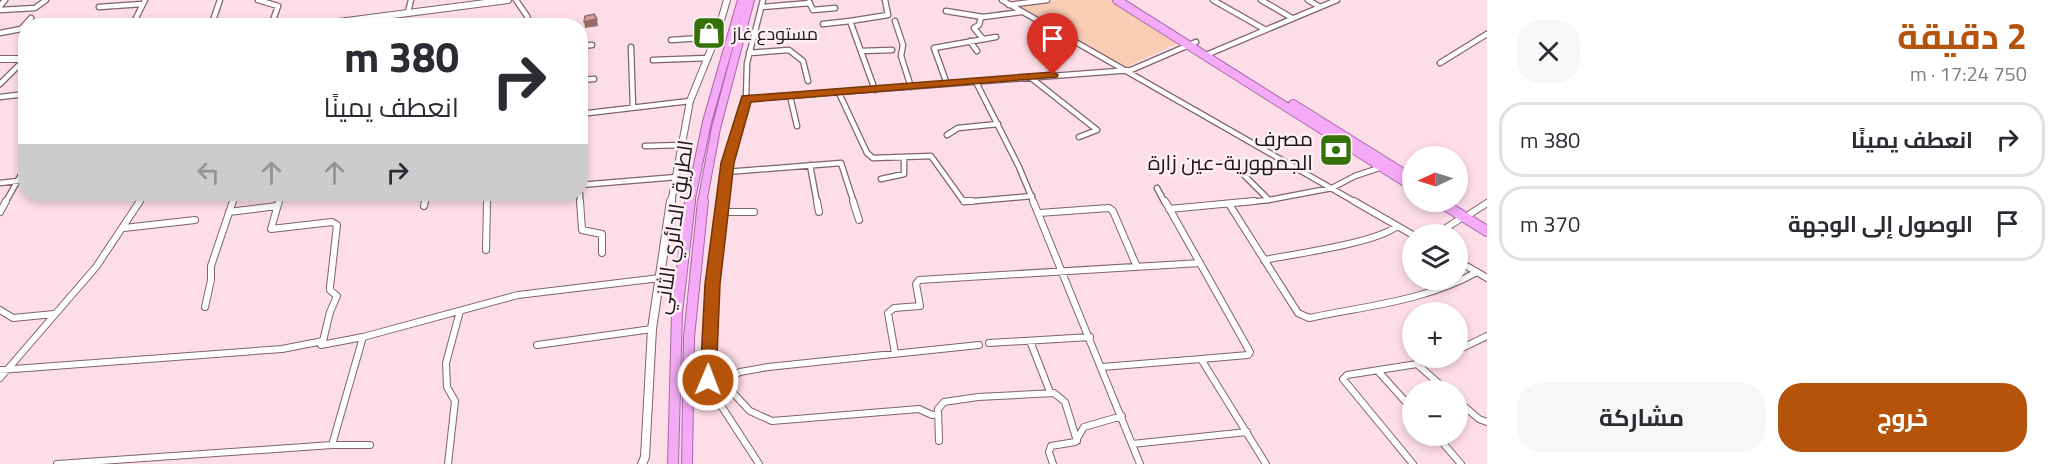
<!DOCTYPE html>
<html lang="ar">
<head>
<meta charset="utf-8">
<style>
	body { margin:0; font-family:"Titillium Web",Cairo,sans-serif; background:#f7f7f7; color:#2b2b33; direction:rtl; height:100vh; display:flex; flex-direction:column; font-size:22px; white-space:nowrap }
	* { box-sizing:border-box; margin:0 }
	p { font-size:20px; color:#7c7c81 }
	.icon { flex:none; width:33px; height:33px; fill:none; stroke:currentColor; stroke-width:2; stroke-linecap:round; stroke-linejoin:round }
	.map { position:relative; flex:1; overflow:hidden; direction:ltr }
	.side { display:flex; flex-direction:column; background:#fff; width:570px }
	.side>* { flex:none }
	.top-card { position:absolute; left:18px; top:18px; width:570px; height:183px; border-radius:24px; box-shadow:0 3px 9px #0003; direction:rtl; background:#fff; color:#2b2b33; overflow:hidden }
	.needle { width:39px; rotate:266deg }
	.tools { position:absolute; left:1402px; top:146px; display:grid; gap:12px }
	.tools a { display:grid; place-items:center; width:66px; height:66px; border-radius:50%; background:#fff; box-shadow:0 3px 9px #0003; font-size:30px }
	.pin { position:absolute; display:grid; place-items:center; width:51px; height:51px; color:#fff; margin:-62px -26px; border-radius:50% 50% 50% 0; rotate:-45deg; box-shadow:0 0 6px #0007 }
	.pin .icon { rotate:45deg }
	.me { position:absolute; width:66px; margin:-33px; rotate:1deg; stroke-linejoin:round; filter:drop-shadow(0 0 4px #0008) }
	.turn { display:flex; align-items:center; gap:21px; height:126px; padding:0 30px; font-size:27px }
	.turn .icon { width:78px; height:78px; stroke-width:2.5 }
	.turn b { display:block; font-size:42px; line-height:51px }
	.lanes { display:flex; align-items:center; height:57px; padding:0 30px; background:#0003; justify-content:center; gap:30px; direction:ltr }
	.lanes .off { opacity:.35 }
	.round { display:grid; place-items:center; flex:none; width:63px; height:63px; border-radius:24px; background:#f7f7f7 }
	.head { display:flex; align-items:center; justify-content:space-between; height:102px; padding:0 30px }
	h1 { font-size:36px; font-weight:700; line-height:45px; color:#b45309 }
	.action { display:flex; gap:12px; margin-top:auto; padding:12px 30px }
	.action a { flex:1; height:69px; border-radius:24px; background:#b45309; color:#fff; font-size:24px; font-weight:700; line-height:69px; text-align:center }
	.action a+a { background:#f7f7f7; color:#2b2b33 }
	ul { padding:0; list-style:none }
	li { display:flex; align-items:center; gap:18px; height:75px; margin:0 12px 9px; padding:0 18px; border:3px solid #e1e1e2; border-radius:24px }
	li div { flex:1 }
	li b { display:block; font-size:22px }
	li em { font-style:normal }
	main { display:flex; flex:1; min-height:0 }
	.map>svg:first-child { display:block }
	.green { fill:#f9cdb4 }
	.lines { fill:none; stroke-linecap:round; stroke-linejoin:round }
	.minor-far1-casing { stroke:#7f636d; stroke-width:7 }
	.minor-casing { stroke:#7f636d; stroke-width:8 }
	.tertiary-far1-casing { stroke:#7f636d; stroke-width:8 }
	.tertiary-casing { stroke:#7f636d; stroke-width:10 }
	.trunk-far1-casing { stroke:#a867a7; stroke-width:10 }
	.trunk-casing { stroke:#a867a7; stroke-width:12 }
	.minor-far1 { stroke:#fff; stroke-width:4.5 }
	.minor { stroke:#fff; stroke-width:6 }
	.tertiary-far1 { stroke:#fff; stroke-width:6 }
	.tertiary { stroke:#fff; stroke-width:8 }
	.trunk-far1 { stroke:#f4aaf6; stroke-width:8 }
	.trunk { stroke:#f4aaf6; stroke-width:10 }
	.shaded-wall { fill:#966b68 }
	.building { fill:#d79995; stroke:#966b68; stroke-width:1.5 }
	.route { fill:#b45309; stroke:#753606; stroke-width:1.5 }
	.labels { text-anchor:middle; dominant-baseline:central; stroke-width:5; stroke-linejoin:round; paint-order:stroke }
	.far-poi-label { font-size:18px; fill:#1f1419; stroke:#fdf0f5; text-anchor:start }
	.poi-label { font-size:21px; fill:#1f1419; stroke:#fdf0f5; text-anchor:end }
	.street-label { font-size:21px; fill:#1f1419; stroke:#fdf0f5 }
</style>
</head>
<body>
<main>
<section class="side">
<div class="head"><div><h1>2 دقيقة</h1><p>750 m · 17:24</p></div><a class="round"><svg class="icon" aria-label="close" viewBox="0 0 24 24"><path d="M6 6l12 12M18 6L6 18"/></svg></a></div>
<ul>
<li><svg class="icon" aria-label="right" viewBox="0 0 24 24"><path d="M7 20v-9h11M14 6l5 5-5 5"/></svg><div><b>انعطف يمينًا</b></div><em>380 m</em></li>
<li><svg class="icon" aria-label="arrive" viewBox="0 0 24 24"><path d="M6 21V4h12l-3 4 3 4H6"/></svg><div><b>الوصول إلى الوجهة</b></div><em>370 m</em></li>
</ul>
<div class="action"><a>خروج</a><a>مشاركة</a></div>
</section>
<div class="map">
<svg width="1487" height="464" viewBox="0 0 1487 464">
	<rect width="100%" height="100%" fill="#fddde8"/>
	<!-- green -->
	<path class="green" d="M1058,0H1110L1178,43L1124,68L1016,6L1018,4Z"/>
	<g class="lines">
		<defs>
			<path id="minor-far1" d="M258,0L278,6L271,26
				M516,0L527,16L530,26
				M1002,0L1357,203
				M1213,0L1264,29
				M1261,0L1292,18
				M1308,0L1320,7
				M809,2L813,10L835,8
				M1009,5L1047,0
				M0,6L5,0
				M99,7L142,4
				M761,7L810,3
				M0,10L35,8L46,0
				M946,11L983,17L1021,12
				M408,12L411,0
				M981,17L979,25L974,28L983,39
				M850,21L888,15L885,0
				M895,21L903,45L901,56L911,87
				M823,24L850,21L875,90
				M132,26L145,0
				M211,26L220,0
				M0,33L21,29L31,18
				M671,40L716,37
				M970,41L977,51
				M580,46L592,45
				M631,47L633,107
				M861,51L892,50
				M749,53L789,50L803,61L808,81
				M1206,55L1337,0
				M653,60L708,58
				M1440,63L1487,34
				M1030,77L1097,130L1079,137
				M580,80L594,79
				M976,82L1019,167L1034,203
				M0,84L24,60
				M947,84L934,48L996,37
				M839,93L867,153L873,158L931,156L964,202L1032,196
				M790,96L797,126
				M0,97L26,94
				M746,99L1131,70L1196,42
				M580,114L690,101
				M947,135L958,128L998,124
				M645,146L683,145
				M810,165L817,203
				M726,172L841,163L854,203
				M1242,173L1269,200
				M881,179L904,174V158
				M0,183L26,180
				M580,185L677,177
				M1157,188L1165,203
				M580,194V203
				M5,203L26,166
				M139,203L144,194
				M232,203L235,194
				M278,203L281,194
				M425,203L426,194
				M487,203V194
				M722,203L727,163L746,99L747,63L763,0
				M1238,203L1269,200L1332,188L1355,176L1382,167"/>
			<path id="minor" d="M279,201L271,229L332,222L337,225L330,287V290L337,296L330,312L323,341
				M580,201L582,230L602,234V253
				M722,201L712,284L708,380L722,407L759,464
				M817,201L819,212
				M853,201L859,220
				M964,201H972
				M1033,201L1140,464
				M1165,201L1250,352L1248,355L1201,359
				M1354,201L1413,235
				M1229,204L1298,313L1309,318C1365,306 1426,301 1477,272
				M424,206L425,201
				M1169,209L1254,201
				M0,212L6,201
				M229,212L277,206
				M722,212H754
				M1039,213L1109,208L1113,211L1137,267
				M1470,214L1487,203
				M124,228L195,220
				M1437,234L1463,217
				M486,250L487,201
				M1264,260C1294,254 1377,243 1397,226
				M1458,261L1487,278
				M205,307L211,280V266L233,201
				M0,310L13,318L54,314
				M1030,341L1050,392
				M989,343L1090,337
				M537,345L652,329
				M1458,350L1487,336
				M895,353L888,313L894,308L920,306L916,284L919,280L1200,263
				M1417,364L1446,390
				M1102,367L1201,359L1266,464
				M0,370L282,349L323,341L321,345L363,337L518,295L660,278
				M1378,371L1413,410
				M708,376L723,382L750,411L772,421L919,409L932,415L938,414
				M0,378L96,267L140,201
				M722,380L740,372L768,367L979,345
				M1458,401L1479,419L1487,422
				M1436,435L1461,464
				M939,441L938,409L944,402L978,397L1054,393L1065,402L1077,441
				M1132,444L1247,432
				M332,445L363,337
				M57,464L332,445H370
				M448,464L455,401L447,387L446,363L460,311
				M1053,464L1049,452L1051,446L1075,442L1084,427L1122,416
				M1413,464L1343,379L1347,375L1417,364L1437,357"/>
			<path id="tertiary-far1" d="M308,26L508,0
				M0,59H26
				M671,203L690,101L716,37L727,0"/>
			<path id="tertiary" d="M642,464L645,457L652,329L671,201"/>
			<path id="trunk-far1" d="M1117,0L1413,187
				M1293,104L1413,179
				M1437,201L1440,203
				M690,203L707,122L742,0
				M702,203L716,128L750,0"/>
			<path id="trunk" d="M1438,201L1487,231
				M673,464L677,313L690,201
				M687,464L689,337L703,201"/>
		</defs>
		<!-- minor-far1 casing -->
		<use href="#minor-far1" class="minor-far1-casing"/>
		<!-- minor casing -->
		<use href="#minor" class="minor-casing"/>
		<!-- tertiary-far1 casing -->
		<use href="#tertiary-far1" class="tertiary-far1-casing"/>
		<!-- tertiary casing -->
		<use href="#tertiary" class="tertiary-casing"/>
		<!-- trunk-far1 casing -->
		<use href="#trunk-far1" class="trunk-far1-casing"/>
		<!-- trunk casing -->
		<use href="#trunk" class="trunk-casing"/>
		<!-- minor-far1 -->
		<use href="#minor-far1" class="minor-far1"/>
		<!-- minor -->
		<use href="#minor" class="minor"/>
		<!-- tertiary-far1 -->
		<use href="#tertiary-far1" class="tertiary-far1"/>
		<!-- tertiary -->
		<use href="#tertiary" class="tertiary"/>
		<!-- trunk-far1 -->
		<use href="#trunk-far1" class="trunk-far1"/>
		<!-- trunk -->
		<use href="#trunk" class="trunk"/>
	</g>
	<!-- shaded-wall -->
	<path class="shaded-wall" d="M597,19L598,26L585,28L584,22Z"/>
	<!-- building -->
	<path class="building" d="M594,14L597,19L584,22L585,16Z"/>
	<!-- route -->
	<path class="route" d="M1053,72L1058,75L1057,77L751,102L734,163L720,284L716,380L714,384L708,386L702,384L700,380L705,284L721,163L742,96Z"/>
	<!-- icons -->
	<defs>
		<symbol id="shop-square" viewBox="-11 -11 22 22"><rect x="-9" y="-9" width="18" height="18" rx="4" fill="#347208" stroke="#fdf0f5"/><path d="M-5-2.5h2.3a2.7 3.5 0 0 1 5.4 0H5L5.5 6h-11ZM-1.5-2.5h3a1.5 2.3 0 0 0-3 0Z" fill="#fff"/></symbol>
		<symbol id="bank-square" viewBox="-11 -11 22 22"><rect x="-9" y="-9" width="18" height="18" rx="4" fill="#347208" stroke="#fdf0f5"/><path d="M-6-4H6V4H-6ZM0-2.3a2.3 2.3 0 1 0 0 4.6a2.3 2.3 0 1 0 0-4.6Z" fill="#fff"/></symbol>
	</defs>
	<g fill-rule="evenodd">
		<use href="#shop-square" x="690" y="14" width="38" height="38"/>
		<use href="#bank-square" x="1317" y="131" width="38" height="38"/>
	</g>
	<g class="labels">
		<!-- far-poi labels -->
		<g class="far-poi-label">
			<text x="732" y="33">مستودع غاز</text>
		</g>
		<!-- poi labels -->
		<g class="poi-label">
			<text x="1313" y="138">مصرف<tspan x="1313" dy="24">الجمهورية-عين زارة</tspan></text>
		</g>
		<!-- street labels -->
		<g class="street-label">
			<text transform="translate(673 227) rotate(-82)">الطريق الدائري الثاني</text>
		</g>
	</g>
</svg>
<div class="tools">
<a><svg class="needle" viewBox="-14 -14 28 28"><path d="M0-13l5 13h-10z" fill="#e53935"/><path d="M0 13l5-13h-10z" fill="#7c7c81"/></svg></a>
<a><svg class="icon" aria-label="layers" viewBox="0 0 24 24"><path d="M12 4l9 5-9 5-9-5zM3 14l9 5 9-5"/></svg></a>
<a>+</a>
<a>−</a>
</div>
<div class="pin" style="left:1053px;top:75px;background:#d93025"><svg class="icon" aria-label="arrive" viewBox="0 0 24 24"><path d="M6 21V4h12l-3 4 3 4H6"/></svg></div>
<svg class="me" style="left:708px;top:380px" viewBox="-20 -20 40 40"><circle r="17" fill="#b45309" stroke="#fff" stroke-width="3"/><path d="M0-11L8 9 0 5-8 9z" fill="#fff"/></svg>
<div class="top-card">
<div class="turn"><svg class="icon" aria-label="right" viewBox="0 0 24 24"><path d="M7 20v-9h11M14 6l5 5-5 5"/></svg><div><b>380 m</b>انعطف يمينًا</div></div>
<div class="lanes"><svg class="icon off" aria-label="left" viewBox="0 0 24 24"><path d="M17 20v-9H6M10 6l-5 5 5 5"/></svg><svg class="icon off" aria-label="ahead" viewBox="0 0 24 24"><path d="M12 20V5M6 11l6-6 6 6"/></svg><svg class="icon off" aria-label="ahead" viewBox="0 0 24 24"><path d="M12 20V5M6 11l6-6 6 6"/></svg><svg class="icon" aria-label="right" viewBox="0 0 24 24"><path d="M7 20v-9h11M14 6l5 5-5 5"/></svg></div>
</div>
</div>
</main>
</body>
</html>
